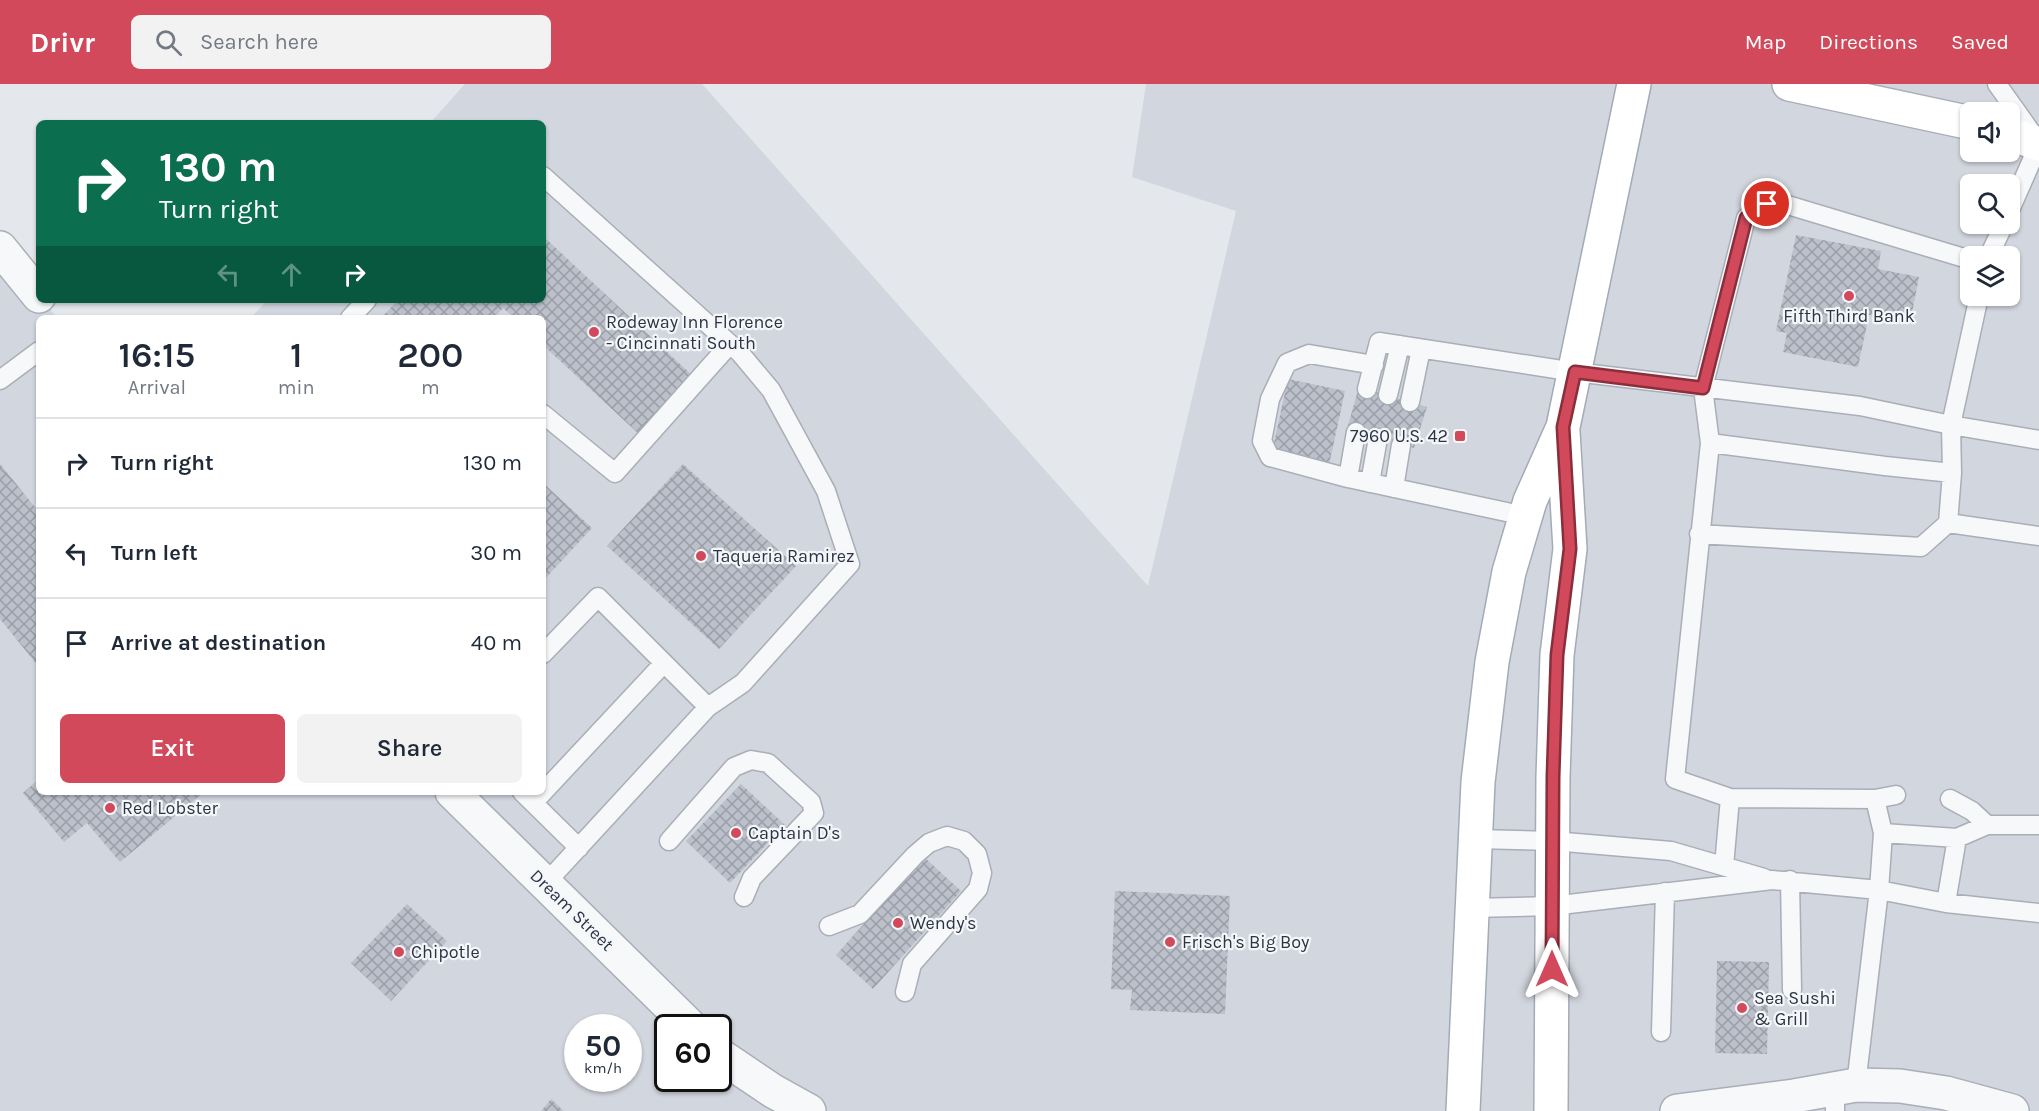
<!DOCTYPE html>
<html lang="en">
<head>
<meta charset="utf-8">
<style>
	body { margin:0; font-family:Karla,sans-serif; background:#f2f2f3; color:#1f2937; height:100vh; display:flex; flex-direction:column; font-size:22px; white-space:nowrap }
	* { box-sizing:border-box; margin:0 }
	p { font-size:20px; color:#747a83 }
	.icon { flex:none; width:33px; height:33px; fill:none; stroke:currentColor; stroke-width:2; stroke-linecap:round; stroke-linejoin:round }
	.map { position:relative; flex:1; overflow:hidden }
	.side { position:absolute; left:36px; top:231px; width:510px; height:480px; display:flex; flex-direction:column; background:#fff; border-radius:9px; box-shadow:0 2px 4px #0004 }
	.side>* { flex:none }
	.banner { position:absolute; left:36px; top:36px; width:510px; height:183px; border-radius:9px; box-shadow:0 2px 4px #0004; background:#0b6e4f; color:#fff; overflow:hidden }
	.controls { position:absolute; left:1960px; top:18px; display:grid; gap:12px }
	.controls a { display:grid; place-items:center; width:60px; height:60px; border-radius:9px; background:#fff; box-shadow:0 2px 4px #0004; font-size:30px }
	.speed { position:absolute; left:564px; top:930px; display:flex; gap:12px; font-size:30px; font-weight:700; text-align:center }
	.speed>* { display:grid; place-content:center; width:78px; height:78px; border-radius:50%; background:#fff; box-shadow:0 2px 4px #0004; line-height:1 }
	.speed small { font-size:15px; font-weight:400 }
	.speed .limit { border:3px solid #111; border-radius:9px; background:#fff; color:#111 }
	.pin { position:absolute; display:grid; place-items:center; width:51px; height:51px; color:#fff; margin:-26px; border:3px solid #fff; border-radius:50%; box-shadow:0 2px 6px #0007 }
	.me { position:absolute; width:66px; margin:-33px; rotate:0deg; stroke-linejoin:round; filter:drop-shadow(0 0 4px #0008) }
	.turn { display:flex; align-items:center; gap:21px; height:126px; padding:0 24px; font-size:27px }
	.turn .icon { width:78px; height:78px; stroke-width:2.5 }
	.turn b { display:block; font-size:42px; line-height:51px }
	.lanes { display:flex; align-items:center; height:57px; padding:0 24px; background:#0003; justify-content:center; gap:30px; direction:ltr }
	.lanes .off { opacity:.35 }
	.eta { display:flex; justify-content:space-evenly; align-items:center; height:102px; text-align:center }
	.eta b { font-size:36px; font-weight:600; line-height:42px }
	.primary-button { display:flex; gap:12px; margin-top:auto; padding:12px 24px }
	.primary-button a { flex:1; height:69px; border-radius:9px; background:#d1495b; color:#fff; font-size:24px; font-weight:600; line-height:69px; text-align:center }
	.primary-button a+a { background:#f2f2f3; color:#1f2937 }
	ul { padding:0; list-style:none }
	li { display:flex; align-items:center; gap:18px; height:90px; padding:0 24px; border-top:2px solid #e0e1e3 }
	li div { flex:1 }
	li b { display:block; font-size:22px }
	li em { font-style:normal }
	header { display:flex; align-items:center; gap:36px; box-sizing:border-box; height:84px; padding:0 30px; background:#d1495b; color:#fff }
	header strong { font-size:28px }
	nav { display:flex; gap:33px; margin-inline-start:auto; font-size:21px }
	.search { width:420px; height:54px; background:#f2f2f3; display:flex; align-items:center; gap:15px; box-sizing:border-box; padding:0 21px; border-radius:9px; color:#747a83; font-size:22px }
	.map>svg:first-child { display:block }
	.built { fill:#d2d6de; fill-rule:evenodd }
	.building { fill:url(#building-cross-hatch) }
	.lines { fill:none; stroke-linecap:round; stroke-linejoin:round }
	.service-casing { stroke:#a9aeb7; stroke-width:21 }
	.minor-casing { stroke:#a9aeb7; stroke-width:36 }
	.secondary-casing { stroke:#a9aeb7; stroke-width:36 }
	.primary-casing { stroke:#a3abb8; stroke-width:36 }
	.service { stroke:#f7f8fa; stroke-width:18 }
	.minor { stroke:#f7f8fa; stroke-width:33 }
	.secondary { stroke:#fff; stroke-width:33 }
	.primary { stroke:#fff; stroke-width:33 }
	.route-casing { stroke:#882f3b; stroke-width:15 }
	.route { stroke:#d1495b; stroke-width:10 }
	.poi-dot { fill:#d1495b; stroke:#f4f6f9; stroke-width:2 }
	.labels { text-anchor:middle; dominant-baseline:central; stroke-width:4.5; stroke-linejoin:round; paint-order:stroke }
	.poi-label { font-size:18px; fill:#2b3445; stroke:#f4f6f9; text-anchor:start }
	.street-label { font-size:18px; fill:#2b3445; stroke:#f4f6f9 }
</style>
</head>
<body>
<header>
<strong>Drivr</strong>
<div class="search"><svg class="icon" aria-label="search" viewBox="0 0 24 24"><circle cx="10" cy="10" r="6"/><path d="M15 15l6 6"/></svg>Search here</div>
<nav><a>Map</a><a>Directions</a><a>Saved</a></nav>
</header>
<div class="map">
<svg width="2039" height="1027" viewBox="0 0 2039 1027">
	<defs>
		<pattern id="building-cross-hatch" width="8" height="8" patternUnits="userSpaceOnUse" patternTransform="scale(1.5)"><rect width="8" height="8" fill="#bbc0ca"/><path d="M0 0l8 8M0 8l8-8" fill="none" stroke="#989da6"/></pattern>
	</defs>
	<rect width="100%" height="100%" fill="#e4e7ec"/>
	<!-- built -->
	<path class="built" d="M465,0H702L1148,502L1236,127L1132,93L1146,0H2039V1027H0V164L57,234H39V708H543V234H251L267,216H543V39H430ZM1971,28H2010V68H1971ZM1971,100H2010V140H1971ZM1971,172H2010V212H1971ZM578,944H628V994H578ZM668,944H718V994H668Z"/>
	<!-- building -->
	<path class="building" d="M1796,151L1881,167L1878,185L1919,193L1910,239L1869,231L1858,283L1783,268L1787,249L1776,247Z
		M543,152L695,294L641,352L543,261V234H514L503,224L494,234H381L398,216H543Z
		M1288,295L1345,307L1329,381L1272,368Z
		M1359,303L1427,323L1414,364L1347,345Z
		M0,380L39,428V583L0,535Z
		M683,380L796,482L719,565L607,462Z
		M543,399L592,444L543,497Z
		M39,695V708H204L120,778L87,739L64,758L23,709Z
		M741,700L785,741L730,799L686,757Z
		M924,773L961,807L873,905L836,871Z
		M1115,807L1230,812L1225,930L1130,926L1132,906L1111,905Z
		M407,820L447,857L391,917L351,879Z
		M1717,877L1769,878L1767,970L1715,969Z
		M551,1015L564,1027H541Z"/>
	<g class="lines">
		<defs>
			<path id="service" d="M1997,0L2036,55
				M543,92L740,269L771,306L826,407L850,480L743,599L708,623
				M2010,126L2039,60
				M1989,172L2004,140
				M350,234L367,216
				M0,296L39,267
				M1367,305L1379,258L1575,288L1860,322L1951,341L1979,212
				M1388,311L1400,261
				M1410,318L1421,265
				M543,330L615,389L730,260
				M1356,348L1348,394L1525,432
				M1710,359L1703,304L1746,134L1755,125L1781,119L1971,176
				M1348,394L1270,373L1262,357L1270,315L1287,279L1309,270L1374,281
				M1370,399L1378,354
				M1394,404L1401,361
				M1948,439L2039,452
				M1699,450L1921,463L1948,439L1952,389L1951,341L2039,356
				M543,570L598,513L708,623L545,800
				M522,708L579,764
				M1730,714L1875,715L1883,749L1879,806L1856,1001
				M1875,715L1896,711
				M1950,715L1972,727L1987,741
				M533,719L664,579
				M1883,749L1957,754L1987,741H2039
				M1475,755L1553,757L1671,767L1764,794
				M669,757L734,683L751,676L768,679L811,718L814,729L752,794L744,813
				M1724,782L1730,714L1675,695L1710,359L1885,382L1952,389
				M1790,796L1792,906
				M1946,819L1957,754
				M1472,824L1552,822L1772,796L1879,806L1946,819L2039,829
				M829,842L860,830L915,771L929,759L947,752L964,757L977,770L982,789L978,805L912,880L905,908
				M1661,948L1665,808
				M1835,1005V1027"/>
			<path id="minor" d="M0,164L39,212
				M452,708L692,944
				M718,970L773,1007L809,1027
				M1677,1027L1794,1012L1856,1001L1900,1002L1946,1009L2012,1027"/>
			<path id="secondary" d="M1789,0L1971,39
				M2010,50L2039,60"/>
			<path id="primary" d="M1463,1027L1478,698L1492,578L1509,488L1530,417L1563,343L1634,0
				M1551,1027L1553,693L1557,571L1570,465L1563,348"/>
		</defs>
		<!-- service casing -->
		<use href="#service" class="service-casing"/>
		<!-- minor casing -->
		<use href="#minor" class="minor-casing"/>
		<!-- secondary casing -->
		<use href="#secondary" class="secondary-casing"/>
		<!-- primary casing -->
		<use href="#primary" class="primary-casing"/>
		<!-- service -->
		<use href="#service" class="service"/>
		<!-- minor -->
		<use href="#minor" class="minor"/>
		<!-- secondary -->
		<use href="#secondary" class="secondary"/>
		<!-- primary -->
		<use href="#primary" class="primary"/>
	</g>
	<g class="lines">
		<defs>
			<path id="route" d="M1552,885L1553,693L1557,571L1570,465L1563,343L1575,288L1703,304L1746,134L1755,124L1767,120"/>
		</defs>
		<!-- route casing -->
		<use href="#route" class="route-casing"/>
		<!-- route -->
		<use href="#route" class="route"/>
	</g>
	<!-- markers -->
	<g class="poi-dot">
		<circle cx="1849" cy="212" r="6"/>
		<circle cx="594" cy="248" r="6"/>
		<rect x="1454" y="346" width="12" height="12" rx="3"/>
		<circle cx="701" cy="472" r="6"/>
		<circle cx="110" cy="724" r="6"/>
		<circle cx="736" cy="749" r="6"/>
		<circle cx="898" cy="839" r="6"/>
		<circle cx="1170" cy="858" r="6"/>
		<circle cx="399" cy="868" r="6"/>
		<circle cx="1742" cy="924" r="6"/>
	</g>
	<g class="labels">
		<!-- poi labels -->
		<g class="poi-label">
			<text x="1849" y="232" text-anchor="middle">Fifth Third Bank</text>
			<text x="606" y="238">Rodeway Inn Florence<tspan x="606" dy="21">- Cincinnati South</tspan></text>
			<text x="1448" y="352" text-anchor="end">7960 U.S. 42</text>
			<text x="713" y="472">Taqueria Ramirez</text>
			<text x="122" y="724">Red Lobster</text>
			<text x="748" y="749">Captain D's</text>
			<text x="910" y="839">Wendy's</text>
			<text x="1182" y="858">Frisch's Big Boy</text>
			<text x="411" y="868">Chipotle</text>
			<text x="1754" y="914">Sea Sushi<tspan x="1754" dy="21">&amp; Grill</tspan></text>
		</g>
		<!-- street labels -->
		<g class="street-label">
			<text transform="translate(572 826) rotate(44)">Dream Street</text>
		</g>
	</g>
</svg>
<div class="controls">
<a><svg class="icon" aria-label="sound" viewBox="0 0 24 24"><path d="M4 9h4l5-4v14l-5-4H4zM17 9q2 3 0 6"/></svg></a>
<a><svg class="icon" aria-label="search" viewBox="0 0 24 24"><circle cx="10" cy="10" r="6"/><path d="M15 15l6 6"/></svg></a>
<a><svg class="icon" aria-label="layers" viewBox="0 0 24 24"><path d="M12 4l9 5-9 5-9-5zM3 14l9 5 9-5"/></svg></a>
</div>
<div class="speed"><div>50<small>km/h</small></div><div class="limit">60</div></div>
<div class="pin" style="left:1767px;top:120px;background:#d93025"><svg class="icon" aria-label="arrive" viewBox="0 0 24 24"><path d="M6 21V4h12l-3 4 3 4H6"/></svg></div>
<svg class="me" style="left:1552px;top:885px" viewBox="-20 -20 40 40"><path d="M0-17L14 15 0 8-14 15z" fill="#d1495b" stroke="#fff" stroke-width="4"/></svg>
<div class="banner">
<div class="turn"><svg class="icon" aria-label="right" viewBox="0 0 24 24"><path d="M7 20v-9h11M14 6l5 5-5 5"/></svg><div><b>130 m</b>Turn right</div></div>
<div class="lanes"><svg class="icon off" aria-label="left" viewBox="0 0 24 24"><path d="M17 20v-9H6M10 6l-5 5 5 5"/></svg><svg class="icon off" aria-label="ahead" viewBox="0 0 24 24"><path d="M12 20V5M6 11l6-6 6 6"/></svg><svg class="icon" aria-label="right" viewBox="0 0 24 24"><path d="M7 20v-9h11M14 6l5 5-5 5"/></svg></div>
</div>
<section class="side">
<div class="eta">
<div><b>16:15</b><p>Arrival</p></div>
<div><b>1</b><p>min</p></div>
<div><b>200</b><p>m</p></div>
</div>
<ul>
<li><svg class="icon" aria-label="right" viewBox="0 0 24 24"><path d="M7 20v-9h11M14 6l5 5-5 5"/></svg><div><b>Turn right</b></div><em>130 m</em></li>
<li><svg class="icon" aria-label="left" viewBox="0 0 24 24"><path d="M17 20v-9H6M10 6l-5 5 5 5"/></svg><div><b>Turn left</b></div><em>30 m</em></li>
<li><svg class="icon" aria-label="arrive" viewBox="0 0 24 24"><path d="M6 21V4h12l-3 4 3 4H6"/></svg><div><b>Arrive at destination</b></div><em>40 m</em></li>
</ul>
<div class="primary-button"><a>Exit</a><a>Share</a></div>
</section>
</div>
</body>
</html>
